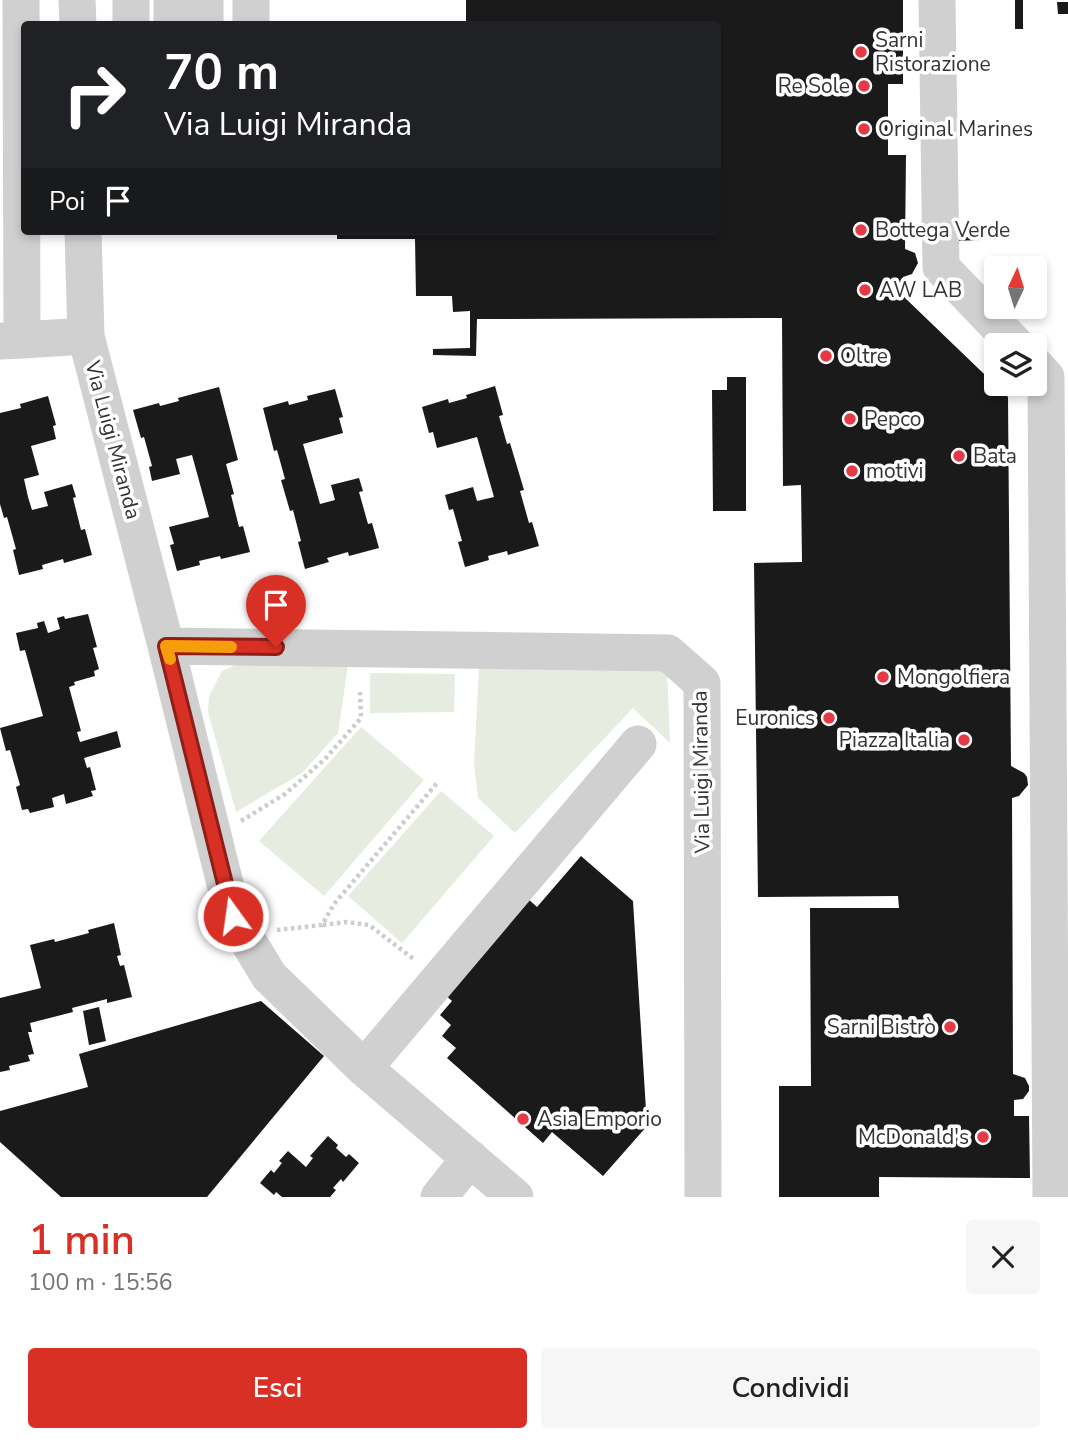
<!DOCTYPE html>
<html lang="it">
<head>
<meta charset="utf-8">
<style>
	body { margin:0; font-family:"Nunito Sans",sans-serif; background:#f6f6f6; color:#202124; height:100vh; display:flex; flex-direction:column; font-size:26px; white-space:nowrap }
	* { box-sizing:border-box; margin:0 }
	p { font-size:23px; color:#757577 }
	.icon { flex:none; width:38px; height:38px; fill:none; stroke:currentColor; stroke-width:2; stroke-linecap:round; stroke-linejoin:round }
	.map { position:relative; height:1197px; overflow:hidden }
	.sheet { display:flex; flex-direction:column; background:#fff; flex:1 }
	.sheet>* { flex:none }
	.guide { position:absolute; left:21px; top:21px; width:700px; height:214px; border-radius:7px; box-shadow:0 4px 10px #0003; background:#202124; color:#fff; overflow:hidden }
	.needle { width:46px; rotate:4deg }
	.buttons { position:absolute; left:984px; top:256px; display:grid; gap:14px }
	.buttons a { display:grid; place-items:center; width:63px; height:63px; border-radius:7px; background:#fff; box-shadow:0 4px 10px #0003; font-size:35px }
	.pin { position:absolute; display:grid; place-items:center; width:60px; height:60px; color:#fff; margin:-72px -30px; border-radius:50% 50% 50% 0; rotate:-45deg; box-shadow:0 0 7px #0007 }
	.pin .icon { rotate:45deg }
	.me { position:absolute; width:77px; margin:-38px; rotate:346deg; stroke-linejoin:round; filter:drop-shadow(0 0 5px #0008) }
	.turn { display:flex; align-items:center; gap:24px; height:147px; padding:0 28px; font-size:32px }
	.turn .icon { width:91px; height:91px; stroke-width:2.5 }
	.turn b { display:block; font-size:49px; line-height:60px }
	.then { display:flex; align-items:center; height:66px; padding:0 28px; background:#0003; gap:14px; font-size:26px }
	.round { display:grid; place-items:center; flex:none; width:74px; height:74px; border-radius:7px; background:#f6f6f6 }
	.head { display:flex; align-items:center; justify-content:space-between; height:119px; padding:0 28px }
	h1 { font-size:42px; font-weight:600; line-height:52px; color:#d93025 }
	.cta { display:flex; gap:14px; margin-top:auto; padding:14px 28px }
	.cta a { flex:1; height:80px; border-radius:7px; background:#d93025; color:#fff; font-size:28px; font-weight:600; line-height:80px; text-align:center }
	.cta a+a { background:#f6f6f6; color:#202124 }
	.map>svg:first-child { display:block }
	.green { fill:#e6ecdf }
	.building { fill:#1a1a1a }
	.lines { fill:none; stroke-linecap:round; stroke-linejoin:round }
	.path { stroke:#cdcdcd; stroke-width:4.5; stroke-dasharray:3.5 3.5; stroke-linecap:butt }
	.minor { stroke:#d0d0d0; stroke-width:37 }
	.route-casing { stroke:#8d1f18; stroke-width:18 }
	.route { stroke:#d93025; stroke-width:12 }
	.slow { stroke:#f59e0b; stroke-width:12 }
	.poi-dot { fill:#e63946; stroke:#fff; stroke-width:2.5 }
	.labels { text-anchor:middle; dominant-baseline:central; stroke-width:7; stroke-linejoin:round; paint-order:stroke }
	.poi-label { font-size:21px; fill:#333; stroke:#fff; text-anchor:start }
	.street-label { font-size:21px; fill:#333; stroke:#fff }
</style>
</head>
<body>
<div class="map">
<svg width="1068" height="1197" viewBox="0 0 1068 1197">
	<rect width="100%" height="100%" fill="#fff"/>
	<!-- green -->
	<path class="green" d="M238,664L348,665L338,733L302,773L236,812L208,712L209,696L222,671Z
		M479,666L667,669L670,743L633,708L515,833L478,798L474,764Z
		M370,673L455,674L454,712L370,713Z
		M361,727L424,780L324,896L259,841Z
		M441,791L494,836L402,943L348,896Z"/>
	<!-- building -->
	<path class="building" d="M466,0H903V84H888V155H906L905,249L915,253L918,263L912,274L903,277V296L1008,397L1011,766L1024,773L1027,777L1028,785L1019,796L1012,798L1013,1074L1025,1078L1029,1086V1091L1023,1099L1014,1100V1116H1029L1030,1178L879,1177V1197H779V1086H811L810,908H899L898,896L758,897L754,563L802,562L801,485L783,486L782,318L477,319L476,356L433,355V349L470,348V311L453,312L452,296H416L415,239H337V231H718V24H466Z
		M1015,0H1023V29H1015Z
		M1057,2H1068V14H1058Z
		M953,228H980V240L953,241Z
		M727,377H746V511H713L712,390H727Z
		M495,386L503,415L499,416L507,444L510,443L524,490L520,491L529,523L532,522L539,546L508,555L507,551L488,556L489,560L465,567L458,542L462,541L453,509L449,510L445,495L473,487L477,501L494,497L477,437L437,448L433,432L429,433L422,407L448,399L449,403L467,398L466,395Z
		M219,387L238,460L226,464L234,494L231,495L239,527L243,526L250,552L221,559L220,556L199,561L200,565L177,571L170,545L174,544L169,527L209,517L192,455L176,459L180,474L152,481L149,467L152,466L144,437L141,438L133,410L159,403L160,406L179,401L178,398Z
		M335,389L343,417L339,418L343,433L303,444L320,504L335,500L331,485L359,478L363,491L359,492L368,524L372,523L379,548L349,556L348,552L327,558L329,562L305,569L298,542L301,541L293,510L290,511L281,480L285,479L277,450L274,451L263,408L288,401L289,405L308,400L307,396Z
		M48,396L56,425L53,426L56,439L31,446L39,475L24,479L28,497L32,510L48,506L44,492L72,484L76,497L73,498L81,530L85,529L92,555L64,563L63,559L42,565L43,569L19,575L13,550L16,549L7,517L4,518L0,504V413L21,408L20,404Z
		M88,614L97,647L93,648L99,669L94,671L95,676L74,682L75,685L69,687L81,731L77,732L80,742L117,731L121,747L84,758L87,768L90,767L96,790L91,791L93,796L66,804L64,794L52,798L54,807L30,813L28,809L22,810L16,787L20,785L10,750L6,751L0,728L43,716L25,650L20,651L16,633L38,628L37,623L44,621L48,633L60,629L57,618L64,616L65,619Z
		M581,856L633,901L647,1126L603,1176L552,1132L543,1143L447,1058L456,1048L442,1036L451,1025L440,1015L452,1001L443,993L526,897L537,907Z
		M114,923L121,955L117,956L120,966L124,965L132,997L107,1003V999L72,1008L73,1012L30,1023L32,1032H28L34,1054L28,1055L30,1061L9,1066L10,1070L0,1072V998L41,988L30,945L54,939L55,942L89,933L88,930Z
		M261,1001L324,1056L207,1197H61L0,1142V1111L88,1087L79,1054Z
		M99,1007L106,1041L89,1045L83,1011Z
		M328,1136L338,1145L336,1148L346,1157L349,1154L359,1163L343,1182L341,1179L333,1188L336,1190L330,1197H282L276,1192L274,1195L260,1183L271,1170L274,1173L282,1163L279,1161L288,1151L306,1167L313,1158L310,1156Z"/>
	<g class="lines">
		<!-- path -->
		<path class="path" d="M241,821L285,794L325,759L361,718L360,692
			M323,925L346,922L369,925L415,960
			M277,930L322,925L334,904L438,782"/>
		<!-- minor -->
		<path class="minor" d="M77,0L78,24
			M172,0V24
			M205,0V24
			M251,0V24
			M937,0L941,267L1016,345
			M131,24V0
			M83,231L86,336L166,646L233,916L269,976L364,1068L515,1197
			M22,340L86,336
			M0,341L22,340L21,0
			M1034,364L1046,377L1051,1197
			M166,646L668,653L702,683L703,1197
			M364,1068L638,744
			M439,1197L470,1158"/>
	</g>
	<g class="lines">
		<defs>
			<path id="route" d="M233,916L166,646L276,647"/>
		</defs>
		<!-- route casing -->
		<use href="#route" class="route-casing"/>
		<!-- route -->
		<use href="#route" class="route"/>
		<!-- slow -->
		<path class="slow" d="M170,659L166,646L231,647"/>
	</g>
	<!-- markers -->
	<g class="poi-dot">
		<circle cx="861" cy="52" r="7"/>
		<circle cx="864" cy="86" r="7"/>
		<circle cx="864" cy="129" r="7"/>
		<circle cx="861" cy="230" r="7"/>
		<circle cx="865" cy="290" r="7"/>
		<circle cx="826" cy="356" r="7"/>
		<circle cx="850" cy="419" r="7"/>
		<circle cx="959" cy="456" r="7"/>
		<circle cx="852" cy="471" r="7"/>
		<circle cx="883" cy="677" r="7"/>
		<circle cx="829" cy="718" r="7"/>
		<circle cx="964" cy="740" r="7"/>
		<circle cx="950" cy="1027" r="7"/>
		<circle cx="523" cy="1119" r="7"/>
		<circle cx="983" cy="1137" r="7"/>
	</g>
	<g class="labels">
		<!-- poi labels -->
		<g class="poi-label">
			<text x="875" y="40">Sarni<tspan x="875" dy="24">Ristorazione</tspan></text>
			<text x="850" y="86" text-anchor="end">Re Sole</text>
			<text x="878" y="129">Original Marines</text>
			<text x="875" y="230">Bottega Verde</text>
			<text x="879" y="290">AW LAB</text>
			<text x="840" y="356">Oltre</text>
			<text x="864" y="419">Pepco</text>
			<text x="973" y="456">Bata</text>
			<text x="866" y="471">motivi</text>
			<text x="897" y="677">Mongolfiera</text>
			<text x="815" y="718" text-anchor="end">Euronics</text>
			<text x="950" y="740" text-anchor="end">Piazza Italia</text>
			<text x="936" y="1027" text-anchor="end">Sarni Bistrò</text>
			<text x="537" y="1119">Asia Emporio</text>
			<text x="969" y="1137" text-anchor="end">McDonald's</text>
		</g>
		<!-- street labels -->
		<g class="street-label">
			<text transform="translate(113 440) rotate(75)">Via Luigi Miranda</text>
			<text transform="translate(701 772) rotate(-91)">Via Luigi Miranda</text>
		</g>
	</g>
</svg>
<div class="buttons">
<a><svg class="needle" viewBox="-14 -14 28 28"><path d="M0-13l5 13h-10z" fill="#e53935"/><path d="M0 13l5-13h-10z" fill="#757577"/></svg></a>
<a><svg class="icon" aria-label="layers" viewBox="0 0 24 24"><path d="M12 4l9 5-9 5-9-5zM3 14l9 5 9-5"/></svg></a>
</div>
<div class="pin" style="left:276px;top:647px;background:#d93025"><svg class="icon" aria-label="arrive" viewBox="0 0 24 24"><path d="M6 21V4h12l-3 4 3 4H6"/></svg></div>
<svg class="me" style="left:233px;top:916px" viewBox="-20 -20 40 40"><circle r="17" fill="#d93025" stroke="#fff" stroke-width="3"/><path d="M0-11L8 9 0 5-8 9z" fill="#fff"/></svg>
<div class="guide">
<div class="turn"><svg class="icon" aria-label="right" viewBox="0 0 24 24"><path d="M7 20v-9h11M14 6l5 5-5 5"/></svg><div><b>70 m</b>Via Luigi Miranda</div></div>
<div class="then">Poi<svg class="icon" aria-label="arrive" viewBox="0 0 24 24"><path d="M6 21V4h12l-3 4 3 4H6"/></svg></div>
</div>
</div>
<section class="sheet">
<div class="head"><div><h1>1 min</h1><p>100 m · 15:56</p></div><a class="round"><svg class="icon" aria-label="close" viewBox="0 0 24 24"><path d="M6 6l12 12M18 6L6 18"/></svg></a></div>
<div class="cta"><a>Esci</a><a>Condividi</a></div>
</section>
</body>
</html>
